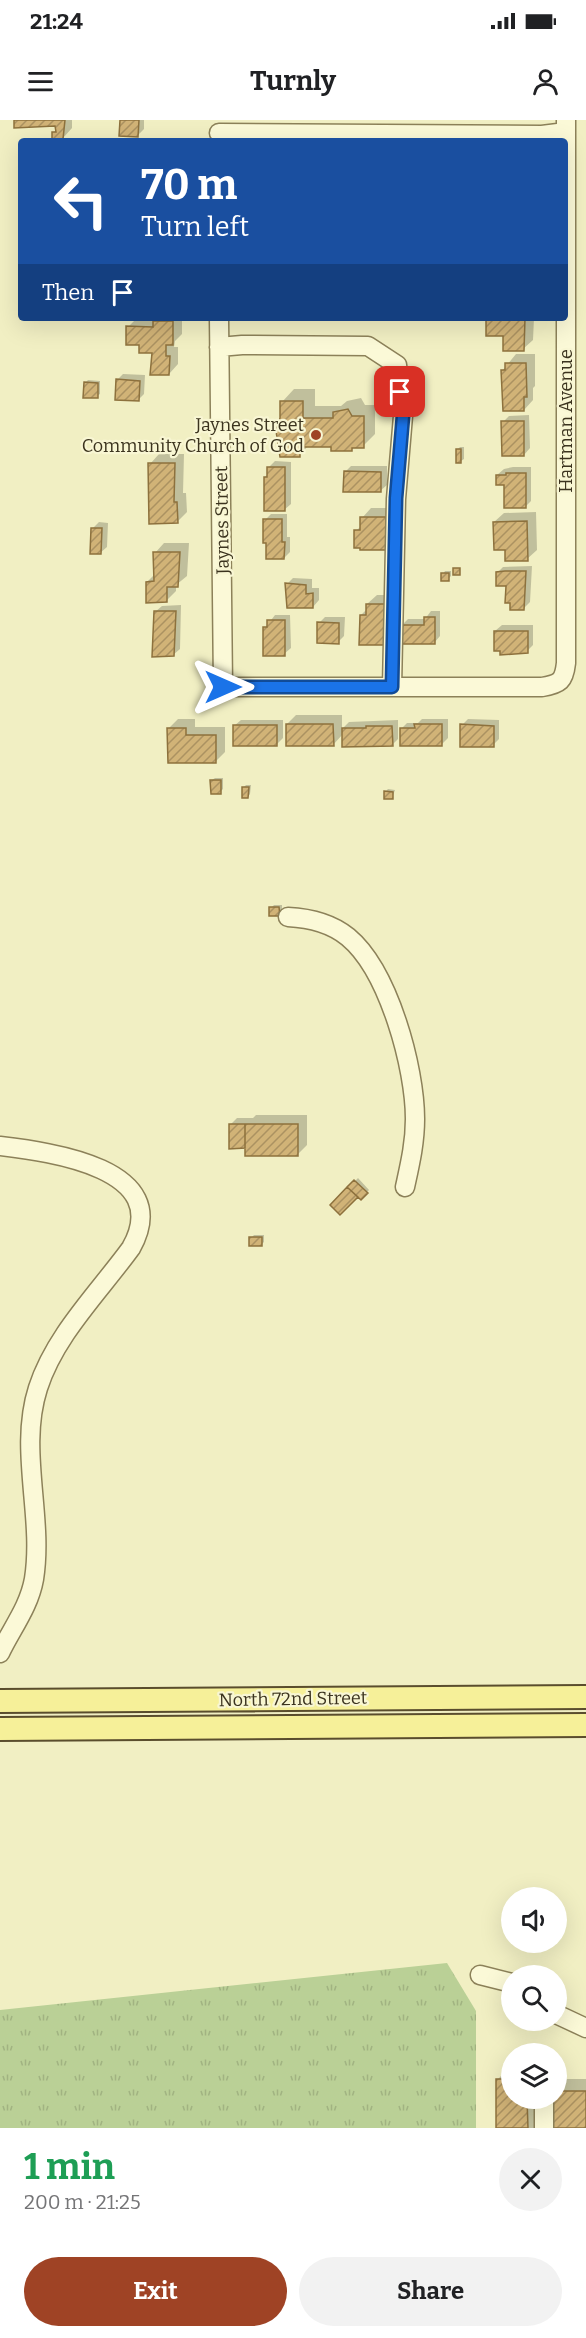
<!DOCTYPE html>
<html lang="en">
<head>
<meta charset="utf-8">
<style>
  body { margin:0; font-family:Bitter,serif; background:#f2f2f2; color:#202124; height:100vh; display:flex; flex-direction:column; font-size:22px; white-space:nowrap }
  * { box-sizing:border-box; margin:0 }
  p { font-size:20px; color:#757577 }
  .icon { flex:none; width:33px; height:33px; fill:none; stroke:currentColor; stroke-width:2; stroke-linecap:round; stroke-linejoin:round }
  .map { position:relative; height:2008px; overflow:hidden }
  .details { display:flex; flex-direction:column; background:#fff; flex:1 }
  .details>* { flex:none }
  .top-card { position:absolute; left:18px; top:18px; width:550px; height:183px; border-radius:6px; box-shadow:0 6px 24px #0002; background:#1a4fa0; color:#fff; overflow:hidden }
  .controls { position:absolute; left:501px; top:1767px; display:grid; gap:12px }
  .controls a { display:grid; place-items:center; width:66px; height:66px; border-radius:50%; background:#fff; box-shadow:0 6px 24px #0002; font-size:30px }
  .pin { position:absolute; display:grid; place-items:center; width:51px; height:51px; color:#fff; margin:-26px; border-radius:12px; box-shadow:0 3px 9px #0006 }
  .me { position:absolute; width:66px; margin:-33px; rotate:90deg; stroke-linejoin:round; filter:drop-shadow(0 0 4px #0008) }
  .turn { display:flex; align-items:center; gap:21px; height:126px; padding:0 24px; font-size:27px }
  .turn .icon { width:78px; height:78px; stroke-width:2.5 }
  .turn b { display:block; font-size:42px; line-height:51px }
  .then { display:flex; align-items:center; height:57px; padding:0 24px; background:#0003; gap:12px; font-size:22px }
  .round { display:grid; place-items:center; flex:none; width:63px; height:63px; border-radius:32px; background:#f2f2f2 }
  .headline { display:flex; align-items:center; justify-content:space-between; height:102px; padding:0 24px }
  h1 { font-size:36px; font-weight:700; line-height:45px; color:#1e9e55 }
  .action { display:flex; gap:12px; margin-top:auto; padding:12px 24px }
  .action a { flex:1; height:69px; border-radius:36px; background:#9f4325; color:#fff; font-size:24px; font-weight:700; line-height:69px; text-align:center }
  .action a+a { background:#f2f2f2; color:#202124 }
  .status { display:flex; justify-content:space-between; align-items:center; height:42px; padding:0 30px; background:#fff; direction:ltr }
  .status svg { height:16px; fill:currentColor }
  header { display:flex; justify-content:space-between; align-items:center; height:78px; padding:0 24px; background:#fff; font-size:27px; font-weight:700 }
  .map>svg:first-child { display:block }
</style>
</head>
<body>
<div class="status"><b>21:24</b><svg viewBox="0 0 49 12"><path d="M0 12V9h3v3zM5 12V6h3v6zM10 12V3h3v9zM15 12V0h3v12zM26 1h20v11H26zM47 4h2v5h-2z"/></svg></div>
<header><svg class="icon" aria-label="menu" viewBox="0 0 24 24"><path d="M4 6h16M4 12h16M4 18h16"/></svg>Turnly<svg class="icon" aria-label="person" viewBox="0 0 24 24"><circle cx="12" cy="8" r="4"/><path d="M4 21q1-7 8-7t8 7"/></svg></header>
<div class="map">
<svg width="586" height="2008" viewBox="0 0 586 2008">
  <defs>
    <pattern id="grass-tufts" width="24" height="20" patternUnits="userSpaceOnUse" patternTransform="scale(1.5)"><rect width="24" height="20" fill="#bad096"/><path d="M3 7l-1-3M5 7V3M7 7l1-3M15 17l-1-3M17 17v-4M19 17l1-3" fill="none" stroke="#a1b381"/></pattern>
    <pattern id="building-hatch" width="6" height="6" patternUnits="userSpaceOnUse" patternTransform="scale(1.5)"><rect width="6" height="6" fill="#d1b377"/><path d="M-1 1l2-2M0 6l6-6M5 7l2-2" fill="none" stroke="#ab9261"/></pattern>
  </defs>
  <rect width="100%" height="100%" fill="#f1efc3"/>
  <!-- grass -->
  <path fill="url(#grass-tufts)" d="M 447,1843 L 476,1891 L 476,2008 L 0,2008 L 0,1890 Z"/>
  <!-- shadow -->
  <path fill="#0003" d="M 15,0 L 72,0 L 72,8 L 63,18 L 53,13 L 57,9 L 57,5 Z
    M 122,0 L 144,0 L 144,9 L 137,16 Z
    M 137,198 L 182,198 L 182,214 L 175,221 L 174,227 L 178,227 L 178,244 L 169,254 L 153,232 L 140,224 L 128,207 Z
    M 488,198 L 534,198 L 533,220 L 523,229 Z
    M 516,234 L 535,234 L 535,266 L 533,268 L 533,280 L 524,290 L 502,251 Z
    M 123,254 L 145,255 L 144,274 L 138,280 L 117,260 Z
    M 88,260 L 100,261 L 100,274 L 97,276 L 85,263 Z
    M 294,269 L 315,269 L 315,286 L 341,286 L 347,281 L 361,278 L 365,285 L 375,285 L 375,314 L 363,326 L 354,326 L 352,329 L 332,325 L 309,325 L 299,336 L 282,298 L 282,282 Z
    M 529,295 L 530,328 L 524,335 L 503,302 L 509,296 Z
    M 460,327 L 464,327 L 464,339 L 461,341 L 457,330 Z
    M 159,334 L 184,334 L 183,373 L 186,373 L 187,392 L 177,402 L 150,344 Z
    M 275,341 L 291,342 L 291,384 L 284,390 L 265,357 L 268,354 L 268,348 Z
    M 351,346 L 387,346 L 387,365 L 380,371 L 345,352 Z
    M 513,347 L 531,347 L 531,381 L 525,387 L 497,355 L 504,349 Z
    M 371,388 L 400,388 L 362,426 L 356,411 L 362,405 L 362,398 Z
    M 536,392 L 537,430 L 527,439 L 506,428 L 494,402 L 504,393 Z
    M 271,394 L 287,394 L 287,417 L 290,417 L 290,432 L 284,438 L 265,400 Z
    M 99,402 L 108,403 L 107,427 L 100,433 L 92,409 Z
    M 164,423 L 189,423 L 187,456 L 176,465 L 176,471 L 166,481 L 147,462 L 155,454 L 155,433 Z
    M 532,446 L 530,482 L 524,488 L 497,453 L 503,447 Z
    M 445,451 L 451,451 L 451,456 L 448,459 L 443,454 Z
    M 293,458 L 312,459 L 312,468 L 319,468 L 319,480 L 313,487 L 287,464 Z
    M 377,475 L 397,475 L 397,514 L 361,495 L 367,489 L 367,484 Z
    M 181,485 L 180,529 L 173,535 L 155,492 L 162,486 Z
    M 431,491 L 440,491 L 440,516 L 434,523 L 402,505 L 408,499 L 425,499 Z
    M 275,495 L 290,495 L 291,528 L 284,534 L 265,508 Z
    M 325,497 L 345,497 L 344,516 L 338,522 L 319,503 Z
    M 502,505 L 533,505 L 533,525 L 527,531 L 495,511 Z
    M 296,595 L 342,595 L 342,609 L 349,602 L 398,600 L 398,619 L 392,625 L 343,614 L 333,625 L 287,604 Z
    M 178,599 L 195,599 L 195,607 L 225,607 L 225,632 L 216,641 L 169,608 Z
    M 422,599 L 448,599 L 448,618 L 442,624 L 401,609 L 407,603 L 418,603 Z
    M 468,599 L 499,600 L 499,619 L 493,625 L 462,605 Z
    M 241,600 L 283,600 L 283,618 L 277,624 L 234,606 Z
    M 215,658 L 223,658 L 223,669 L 220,672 L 212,660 Z
    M 246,665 L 251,665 L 250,674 L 248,677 L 243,668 Z
    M 388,669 L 395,670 L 392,678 L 385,672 Z
    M 274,785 L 282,785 L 282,792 L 279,795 L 271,788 Z
    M 256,995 L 307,995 L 307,1025 L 298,1034 L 247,1027 L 231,1004 L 237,998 L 253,998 Z
    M 358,1058 L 369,1070 L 361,1078 L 358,1075 L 332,1085 Z
    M 254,1115 L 264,1115 L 264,1122 L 261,1125 L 251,1118 Z
    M 510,1947 L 512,1947 L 512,1978 L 539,1978 L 539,2008 L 498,2008 L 497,1960 Z
    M 567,1959 L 586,1959 L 586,2008 L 555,2008 L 556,1970 Z"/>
  <!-- building -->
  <path fill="url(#building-hatch)" stroke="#8d713d" stroke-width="1.5" d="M 14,0 L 65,0 L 63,19 L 52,20 L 52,12 L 56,12 L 55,6 L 14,8 Z
    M 120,0 L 139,0 L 138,17 L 119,16 Z
    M 486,198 L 525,198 L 524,231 L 503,231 L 503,216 L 486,216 Z
    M 153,201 L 173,201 L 173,225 L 166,225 L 166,236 L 170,236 L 169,255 L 150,255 L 152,233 L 139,233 L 139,225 L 126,225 L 126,206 L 153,207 Z
    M 505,243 L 526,243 L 527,277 L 524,277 L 524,291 L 503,291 L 501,250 L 505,250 Z
    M 116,259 L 140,261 L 139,281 L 115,280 Z
    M 84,262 L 98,263 L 98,278 L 83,278 Z
    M 280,281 L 303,281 L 303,298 L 333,298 L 333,292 L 348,289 L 352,296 L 364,296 L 364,328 L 352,328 L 352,331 L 331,331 L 331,327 L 300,327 L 300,337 L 280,337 L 276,311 L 280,298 Z
    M 501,301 L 524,301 L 524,336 L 502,336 Z
    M 456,329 L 461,329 L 461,343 L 456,343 Z
    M 148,343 L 175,343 L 174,382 L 177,382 L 178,403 L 149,404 Z
    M 267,347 L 285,347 L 285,391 L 264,391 L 264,357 L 267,357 Z
    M 344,351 L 381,352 L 381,372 L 343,372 Z
    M 506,353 L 526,353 L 526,388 L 504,388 L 504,365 L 496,365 L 496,355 L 506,355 Z
    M 360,397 L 392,397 L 392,430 L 360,430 L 360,428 L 354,428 L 354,410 L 360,410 Z
    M 263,399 L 282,399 L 282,422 L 285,422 L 284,439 L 266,439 L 266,423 L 263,423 Z
    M 527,401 L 528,441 L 505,441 L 505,430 L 494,430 L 493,402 Z
    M 91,408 L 102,408 L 101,434 L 90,434 Z
    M 153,432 L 180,432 L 178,467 L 167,467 L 167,482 L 146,483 L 146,462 L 154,461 Z
    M 453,448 L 460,448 L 460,455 L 453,455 Z
    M 505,451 L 526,451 L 524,490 L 510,490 L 510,483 L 505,483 L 506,466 L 496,466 L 496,452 Z
    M 441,453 L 449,453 L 449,461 L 441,461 Z
    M 285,463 L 306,465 L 306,474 L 313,473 L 313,488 L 287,488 Z
    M 366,484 L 389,484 L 388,525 L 359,525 L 360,495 L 366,495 Z
    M 154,491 L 176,491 L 174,536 L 152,537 Z
    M 424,497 L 435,497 L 435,524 L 400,524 L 400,505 L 424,505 Z
    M 267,500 L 285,500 L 285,536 L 263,536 L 263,507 L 267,507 Z
    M 317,502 L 339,503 L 339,524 L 317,523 Z
    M 494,511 L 528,511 L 528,533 L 500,535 L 500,531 L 494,531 Z
    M 286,604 L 333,604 L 334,626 L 286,626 Z
    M 414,604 L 442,604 L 442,626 L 400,626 L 400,608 L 415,608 Z
    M 460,604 L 494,606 L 494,627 L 460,627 Z
    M 233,605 L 277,605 L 277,626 L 233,626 Z
    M 366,606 L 392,606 L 393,626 L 342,627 L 342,608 L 366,608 Z
    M 167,608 L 186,608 L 186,615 L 216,615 L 216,643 L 168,643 Z
    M 210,660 L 221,660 L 221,674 L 211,674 Z
    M 242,667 L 249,667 L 248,678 L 242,678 Z
    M 384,671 L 393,672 L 393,679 L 384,679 Z
    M 269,787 L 279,787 L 280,796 L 269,796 Z
    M 229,1004 L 245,1004 L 245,1028 L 229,1029 Z
    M 245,1004 L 298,1004 L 298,1036 L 245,1036 Z
    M 354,1060 L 368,1073 L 361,1080 L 347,1067 Z
    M 347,1067 L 358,1077 L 340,1095 L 330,1085 Z
    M 249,1117 L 262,1117 L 262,1126 L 249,1126 Z
    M 496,1959 L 512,1959 L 512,1978 L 527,1978 L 528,2008 L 496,2008 Z
    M 556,1971 L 586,1971 L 586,2008 L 553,2008 L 553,1978 L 556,1978 Z"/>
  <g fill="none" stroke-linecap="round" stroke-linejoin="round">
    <defs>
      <path id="minor" d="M 219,13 L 542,15 L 566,12
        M 219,198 L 223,567 L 542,567 C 560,564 564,561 566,543 L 566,0
        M 219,227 L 242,225 L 368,226 L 397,245 L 403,296 L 396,379 L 392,567
        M 288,797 C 309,798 332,804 348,817 C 389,851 415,948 415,999 C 415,1023 410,1044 405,1067
        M 0,1026 C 50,1032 176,1048 131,1128 C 99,1172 55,1215 38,1268 C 18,1330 44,1396 34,1459 C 29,1487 12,1508 0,1533
        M 480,1855 L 512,1863
        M 556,1894 L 586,1908
        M 544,2008 L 544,1978"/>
      <path id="major" d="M 0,1581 L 586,1577
        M 0,1609 L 586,1605"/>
    </defs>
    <!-- minor casing -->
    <use href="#minor" stroke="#8c8159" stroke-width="21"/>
    <!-- major casing -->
    <use href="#major" stroke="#5a4d2d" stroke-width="26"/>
    <!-- minor -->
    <use href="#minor" stroke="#fbf9d7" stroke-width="18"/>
    <!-- major -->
    <use href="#major" stroke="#f6f099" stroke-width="22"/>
  </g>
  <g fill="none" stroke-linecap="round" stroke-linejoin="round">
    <defs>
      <path id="route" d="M 223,567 L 392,567 L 396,378 L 403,296 L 400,272"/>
    </defs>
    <!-- route casing -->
    <use href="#route" stroke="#114b97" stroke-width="15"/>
    <!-- route -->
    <use href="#route" stroke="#1a73e8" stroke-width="10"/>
  </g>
  <!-- markers -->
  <circle fill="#9f4325" stroke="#f8f6d3" stroke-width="2" cx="316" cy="315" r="6"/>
  <g text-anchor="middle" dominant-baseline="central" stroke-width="4.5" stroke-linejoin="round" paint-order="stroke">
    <!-- street labels -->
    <g font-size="18" fill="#3b331e" stroke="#f8f6d3">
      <text transform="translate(566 301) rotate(-90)">Hartman Avenue</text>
      <text transform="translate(222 400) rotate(-91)">Jaynes Street</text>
      <text transform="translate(293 1579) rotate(-1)">North 72nd Street</text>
    </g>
    <!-- poi labels -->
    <g font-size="18" fill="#3b331e" stroke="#f8f6d3" text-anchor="end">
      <text x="304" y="305">Jaynes Street<tspan x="304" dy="21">Community Church of God</tspan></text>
    </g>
  </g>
</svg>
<div class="controls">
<a><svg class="icon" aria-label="sound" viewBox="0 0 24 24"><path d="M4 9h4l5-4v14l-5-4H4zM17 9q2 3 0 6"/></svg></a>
<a><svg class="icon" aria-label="search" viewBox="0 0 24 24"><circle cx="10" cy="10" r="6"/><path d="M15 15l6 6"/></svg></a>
<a><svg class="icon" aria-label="layers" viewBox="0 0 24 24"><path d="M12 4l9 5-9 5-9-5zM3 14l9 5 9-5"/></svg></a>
</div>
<div class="pin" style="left:400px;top:272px;background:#d93025"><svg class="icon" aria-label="arrive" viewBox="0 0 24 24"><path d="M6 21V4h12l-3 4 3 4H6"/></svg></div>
<svg class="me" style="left:223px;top:567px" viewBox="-20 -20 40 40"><path d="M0-17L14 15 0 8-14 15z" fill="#1a73e8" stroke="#fff" stroke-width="4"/></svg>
<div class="top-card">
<div class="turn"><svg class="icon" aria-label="left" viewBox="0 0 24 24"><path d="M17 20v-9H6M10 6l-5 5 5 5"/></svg><div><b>70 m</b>Turn left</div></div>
<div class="then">Then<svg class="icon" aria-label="arrive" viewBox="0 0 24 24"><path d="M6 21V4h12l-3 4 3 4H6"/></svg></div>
</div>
</div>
<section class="details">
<div class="headline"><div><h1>1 min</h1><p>200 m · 21:25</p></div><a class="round"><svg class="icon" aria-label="close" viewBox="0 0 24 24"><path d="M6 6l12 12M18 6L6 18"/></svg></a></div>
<div class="action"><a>Exit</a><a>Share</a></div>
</section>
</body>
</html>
